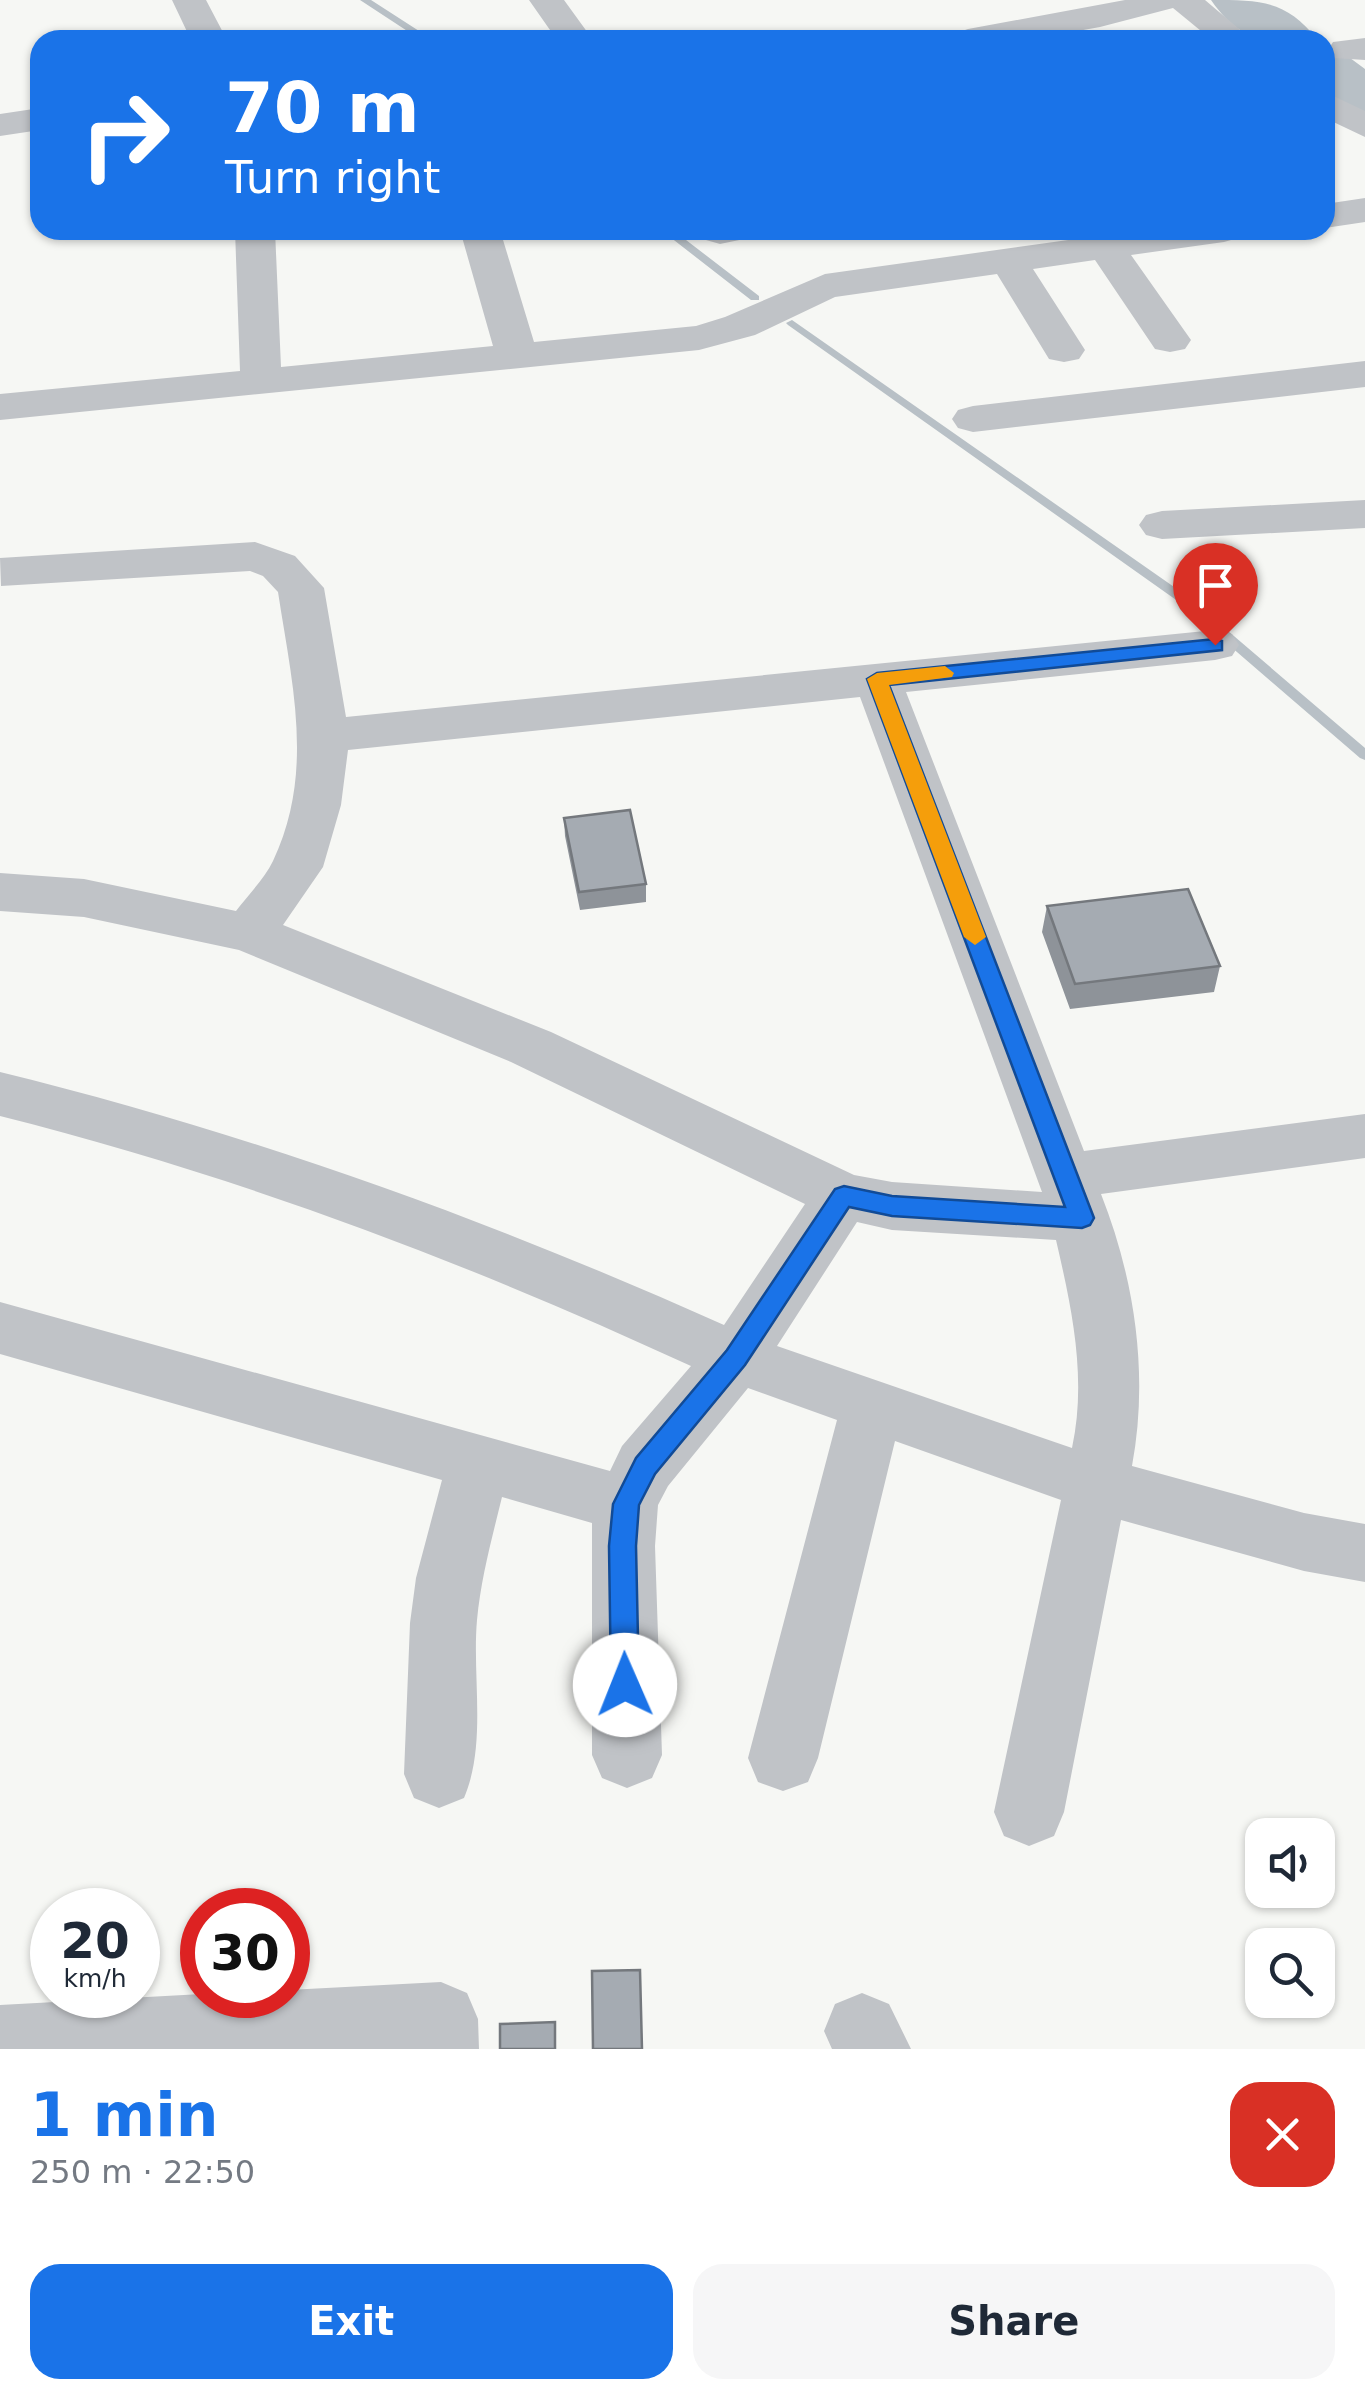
<!DOCTYPE html>
<html lang="en">
<head>
<meta charset="utf-8">
<style>
  body { margin:0; font-family:"DejaVu Sans",sans-serif; background:#f6f6f7; color:#1f2937; height:100vh; display:flex; flex-direction:column; font-size:38px; white-space:nowrap }
  * { box-sizing:border-box; margin:0 }
  p { font-size:32px; color:#747a83 }
  .icon { flex:none; width:55px; height:55px; fill:none; stroke:currentColor; stroke-width:2; stroke-linecap:round; stroke-linejoin:round }
  .map { position:relative; height:2049px; overflow:hidden }
  .sheet { display:flex; flex-direction:column; background:#fff; flex:1 }
  .sheet>* { flex:none }
  .hud { position:absolute; left:30px; top:30px; width:1305px; height:210px; border-radius:30px; box-shadow:0 2px 8px #0004; background:#1a73e8; color:#fff; overflow:hidden }
  .tools { position:absolute; left:1245px; top:1818px; display:grid; gap:20px }
  .tools a { display:grid; place-items:center; width:90px; height:90px; border-radius:20px; background:#fff; box-shadow:0 2px 8px #0004; font-size:50px }
  .speed { position:absolute; left:30px; top:1888px; display:flex; gap:20px; font-size:50px; font-weight:700; text-align:center }
  .speed>* { display:grid; place-content:center; width:130px; height:130px; border-radius:50%; background:#fff; box-shadow:0 2px 8px #0004; line-height:1 }
  .speed small { font-size:25px; font-weight:400 }
  .speed .limit { border:15px solid #d22; background:#fff; color:#111 }
  .pin { position:absolute; display:grid; place-items:center; width:85px; height:85px; color:#fff; margin:-102px -42px; border-radius:50% 50% 50% 0; rotate:-45deg; box-shadow:0 0 10px #0007 }
  .pin .icon { rotate:45deg }
  .me { position:absolute; width:110px; margin:-55px; rotate:359deg; stroke-linejoin:round; filter:drop-shadow(0 0 8px #0008) }
  .turn { display:flex; align-items:center; gap:35px; height:210px; padding:0 30px; font-size:45px }
  .turn .icon { width:130px; height:130px; stroke-width:2.5 }
  .turn b { display:block; font-size:70px; line-height:85px }
  .round { display:grid; place-items:center; flex:none; width:105px; height:105px; border-radius:30px; background:#f6f6f7 }
  .summary { display:flex; align-items:center; justify-content:space-between; height:170px; padding:0 30px }
  h1 { font-size:60px; font-weight:700; line-height:75px; color:#1a73e8 }
  .cta { display:flex; gap:20px; margin-top:auto; padding:20px 30px }
  .cta a { flex:1; height:115px; border-radius:30px; background:#1a73e8; color:#fff; font-size:40px; font-weight:700; line-height:115px; text-align:center }
  .cta a+a { background:#f6f6f7; color:#1f2937 }
  .map>svg:first-child { display:block }
</style>
</head>
<body>
<div class="map">
<svg width="1365" height="2049" viewBox="0 0 1365 2049">
  <rect width="100%" height="100%" fill="#f6f7f4"/>
  <g fill="none" stroke-linecap="round" stroke-linejoin="round">
    <!-- stream -->
    <path fill="#b8c0c6" fill-rule="evenodd" d="M 360,0 L 371,0 L 433,40 L 421,40 Z
      M 661,230 L 673,230 L 759,296 L 759,300 L 751,300 Z
      M 792,320 L 1187,596 L 1365,748 L 1365,760 L 1360,758 L 1179,602 L 788,325 L 786,323 Z"/>
    <!-- river -->
    <path fill="#b8c0c6" fill-rule="evenodd" d="M 1211,0 C 1261,0 1286,0 1318,40 C 1267,40 1244,47 1211,0 Z
      M 1325,49 L 1346,55 L 1365,69 L 1365,116 L 1344,111 L 1325,96 Z"/>
    <!-- minor -->
    <path fill="#c0c3c7" fill-rule="evenodd" d="M 172,0 L 206,0 L 227,40 L 191,40 Z
      M 529,0 L 564,0 L 593,40 L 557,40 Z
      M 1125,0 L 1205,0 L 1252,40 L 1212,40 L 1173,8 L 1100,27 L 1028,40 L 950,40 L 956,33 L 968,29 Z
      M 1365,38 L 1365,60 L 1333,58 L 1328,50 L 1333,42 Z
      M 1325,92 L 1365,111 L 1365,137 L 1325,118 Z
      M 40,108 L 40,130 L 0,136 L 0,114 Z
      M 1365,198 L 1365,222 L 1325,228 L 1325,204 Z
      M 235,230 L 275,230 L 281,367 L 493,346 L 460,230 L 500,230 L 534,342 L 696,326 L 725,317 L 825,274 L 1140,230 L 1244,230 L 1238,238 L 1224,242 L 1131,255 L 1191,340 L 1185,349 L 1170,352 L 1155,349 L 1095,260 L 1033,269 L 1085,350 L 1079,359 L 1064,362 L 1049,359 L 997,274 L 835,297 L 755,335 L 699,350 L 0,420 L 0,394 L 240,371 Z
      M 702,230 L 755,230 L 749,238 L 720,244 L 706,240 Z
      M 1365,361 L 1365,387 L 973,432 L 958,428 L 952,419 L 958,410 L 973,406 Z
      M 1365,500 L 1365,528 L 1162,539 L 1146,535 L 1139,525 L 1146,515 L 1162,511 Z
      M 255,542 L 295,556 L 324,588 L 346,717 L 1215,630 L 1232,634 L 1239,645 L 1232,656 L 1215,660 L 906,692 L 1084,1151 L 1365,1114 L 1365,1158 L 1101,1194 C 1135,1280 1149,1375 1132,1466 L 1304,1513 L 1365,1524 L 1365,1582 L 1304,1571 L 1121,1520 L 1064,1812 L 1054,1836 L 1029,1846 L 1004,1836 L 994,1812 L 1061,1500 L 895,1441 L 818,1758 L 808,1782 L 783,1791 L 758,1782 L 748,1758 L 837,1420 L 748,1388 L 668,1486 L 658,1505 L 655,1546 L 662,1755 L 652,1778 L 627,1788 L 602,1778 L 592,1755 L 592,1523 L 502,1497 C 492,1538 481,1578 477,1620 C 472,1677 487,1744 464,1798 L 439,1808 L 414,1798 L 404,1774 L 410,1623 L 416,1578 L 442,1480 L 0,1354 L 0,1302 L 610,1471 L 622,1446 L 691,1366 C 468,1263 239,1176 0,1116 L 0,1072 C 249,1133 490,1220 724,1325 L 805,1204 L 511,1062 L 239,950 L 84,917 L 0,911 L 0,873 L 84,879 L 236,911 C 248,895 265,878 273,861 C 315,772 292,684 278,592 L 263,576 L 250,571 L 1,586 L 0,558 ZM 860,697 L 1042,1192 L 892,1182 L 854,1175 L 551,1032 L 283,925 L 323,867 L 341,805 L 348,750 ZM 857,1222 L 892,1230 L 1056,1240 C 1072,1309 1087,1378 1072,1448 L 777,1346 Z
      M 441,1982 L 467,1993 L 478,2019 L 479,2049 L 0,2049 L 0,2005 L 202,1994 L 288,1995 L 288,1990 Z
      M 862,1993 L 889,2004 L 911,2049 L 832,2049 L 824,2031 L 835,2004 Z"/>
  </g>
  <!-- wall -->
  <path fill="#8e9399" d="M 564,818 L 646,884 L 646,902 L 580,910 L 565,836 Z
    M 1047,906 L 1220,966 L 1214,992 L 1070,1009 L 1042,932 Z"/>
  <!-- building -->
  <path fill="#a5abb2" stroke="#74787d" stroke-width="2.5" d="M 630,810 L 646,884 L 579,892 L 564,818 Z
    M 1188,889 L 1220,966 L 1075,984 L 1047,906 Z
    M 640,1970 L 642,2049 L 593,2049 L 592,1971 Z
    M 555,2022 L 555,2049 L 500,2049 L 500,2024 Z"/>
  <!-- route -->
  <path fill="#1a73e8" stroke="#114b97" stroke-width="2.5" d="M 1215,639 L 1222,641 L 1222,650 L 889,685 L 1094,1218 L 1090,1225 L 1082,1228 L 892,1216 L 849,1207 L 745,1365 L 655,1474 L 639,1505 L 636,1546 L 639,1685 L 635,1694 L 625,1698 L 615,1694 L 611,1685 L 609,1546 L 613,1504 L 636,1458 L 727,1350 L 835,1189 L 844,1186 L 892,1196 L 1065,1207 L 867,679 L 877,673 Z"/>
  <!-- slow -->
  <path fill="#f59e0b" d="M 945,666 L 954,673 L 952,677 L 889,685 L 986,937 L 975,945 L 964,937 L 867,679 L 877,673 Z"/>
</svg>
<div class="tools">
<a><svg class="icon" aria-label="sound" viewBox="0 0 24 24"><path d="M4 9h4l5-4v14l-5-4H4zM17 9q2 3 0 6"/></svg></a>
<a><svg class="icon" aria-label="search" viewBox="0 0 24 24"><circle cx="10" cy="10" r="6"/><path d="M15 15l6 6"/></svg></a>
</div>
<div class="speed"><div>20<small>km/h</small></div><div class="limit">30</div></div>
<div class="pin" style="left:1215px;top:645px;background:#d93025"><svg class="icon" aria-label="arrive" viewBox="0 0 24 24"><path d="M6 21V4h12l-3 4 3 4H6"/></svg></div>
<svg class="me" style="left:625px;top:1685px" viewBox="-20 -20 40 40"><circle r="19" fill="#fff"/><path d="M0-13L10 11 0 6-10 11z" fill="#1a73e8"/></svg>
<div class="hud">
<div class="turn"><svg class="icon" aria-label="right" viewBox="0 0 24 24"><path d="M7 20v-9h11M14 6l5 5-5 5"/></svg><div><b>70 m</b>Turn right</div></div>
</div>
</div>
<section class="sheet">
<div class="summary"><div><h1>1 min</h1><p>250 m · 22:50</p></div><a class="round" style="background:#d93025;color:#fff"><svg class="icon" aria-label="close" viewBox="0 0 24 24"><path d="M6 6l12 12M18 6L6 18"/></svg></a></div>
<div class="cta"><a>Exit</a><a>Share</a></div>
</section>
</body>
</html>
